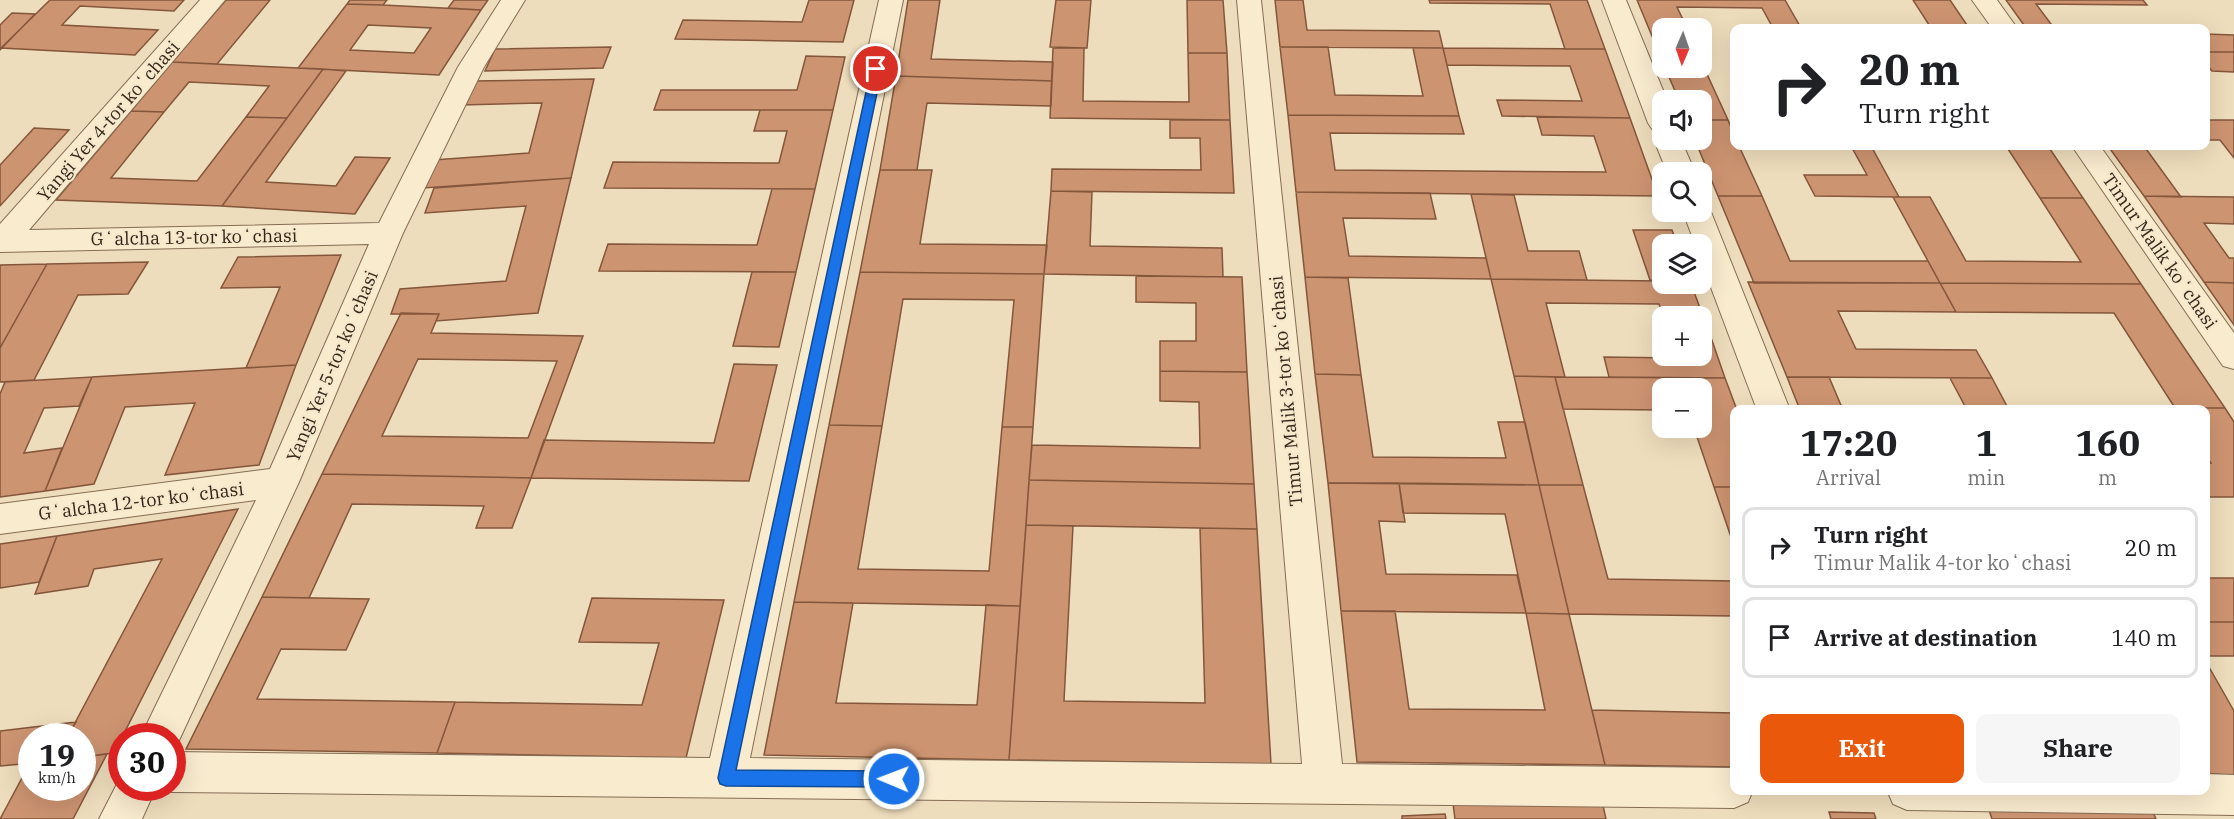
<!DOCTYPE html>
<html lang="en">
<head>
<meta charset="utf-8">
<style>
  body { margin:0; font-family:"IBM Plex Serif",serif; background:#f6f6f6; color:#202124; height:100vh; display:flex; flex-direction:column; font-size:22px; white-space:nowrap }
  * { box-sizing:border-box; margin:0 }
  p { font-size:20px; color:#757577 }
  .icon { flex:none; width:33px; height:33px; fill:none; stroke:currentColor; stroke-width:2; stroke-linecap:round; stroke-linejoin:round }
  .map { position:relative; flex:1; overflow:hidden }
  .sheet { position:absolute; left:1730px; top:405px; width:480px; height:390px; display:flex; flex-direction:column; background:#fff; border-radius:12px; box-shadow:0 6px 24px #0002 }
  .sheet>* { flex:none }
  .guide { position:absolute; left:1730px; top:24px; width:480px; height:126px; border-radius:12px; box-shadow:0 6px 24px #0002; background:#fff; color:#202124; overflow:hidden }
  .needle { width:39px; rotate:182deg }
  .fabs { position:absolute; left:1652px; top:18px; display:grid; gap:12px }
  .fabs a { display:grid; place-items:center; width:60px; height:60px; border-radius:12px; background:#fff; box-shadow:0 6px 24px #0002; font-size:30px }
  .speed { position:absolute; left:18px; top:723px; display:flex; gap:12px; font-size:30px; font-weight:700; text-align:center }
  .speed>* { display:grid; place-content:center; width:78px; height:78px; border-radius:50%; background:#fff; box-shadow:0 6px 24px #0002; line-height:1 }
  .speed small { font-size:15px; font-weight:400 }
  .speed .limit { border:9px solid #d22; background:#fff; color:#111 }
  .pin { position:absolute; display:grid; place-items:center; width:51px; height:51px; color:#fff; margin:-26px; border:3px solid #fff; border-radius:50%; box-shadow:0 2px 6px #0007 }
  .me { position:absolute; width:66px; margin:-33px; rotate:271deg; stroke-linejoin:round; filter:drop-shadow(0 0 4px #0008) }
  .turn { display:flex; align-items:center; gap:21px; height:126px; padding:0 30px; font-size:27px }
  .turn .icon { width:78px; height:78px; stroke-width:2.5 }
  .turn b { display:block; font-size:42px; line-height:51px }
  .eta { display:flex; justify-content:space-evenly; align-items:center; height:102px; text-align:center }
  .eta b { font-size:36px; font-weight:700; line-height:42px }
  .cta { display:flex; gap:12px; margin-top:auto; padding:12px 30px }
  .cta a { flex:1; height:69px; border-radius:12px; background:#ea580c; color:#fff; font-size:24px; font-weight:700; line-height:69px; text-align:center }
  .cta a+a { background:#f6f6f6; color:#202124 }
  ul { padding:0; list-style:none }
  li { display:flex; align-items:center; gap:18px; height:81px; margin:0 12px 9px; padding:0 18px; border:3px solid #e0e0e0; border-radius:12px }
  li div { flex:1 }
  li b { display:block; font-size:22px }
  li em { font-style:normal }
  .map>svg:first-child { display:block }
</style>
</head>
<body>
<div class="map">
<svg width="2234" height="819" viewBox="0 0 2234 819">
  <rect width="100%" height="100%" fill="#eeddbc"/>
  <!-- building -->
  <path fill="#cd9471" stroke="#84563b" stroke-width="1.5" fill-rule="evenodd" d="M 50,0 L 184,0 L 174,11 L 80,6 L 62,25 L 158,30 L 135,55 L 1,48 Z
    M 226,0 L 270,0 L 217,64 L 172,62 Z
    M 350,0 L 387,0 L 383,5 L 347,4 Z
    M 454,0 L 488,0 L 481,10 L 448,8 Z
    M 809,0 L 854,0 L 843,42 L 675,39 L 683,20 L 802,22 Z
    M 908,0 L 940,0 L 931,59 L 1053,62 L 1052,81 L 896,76 Z
    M 1056,0 L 1091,0 L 1087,48 L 1050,47 Z
    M 1187,0 L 1223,0 L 1227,53 L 1188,53 Z
    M 1275,0 L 1303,0 L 1307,30 L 1439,31 L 1443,48 L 1280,47 Z
    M 1429,0 L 1587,0 L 1605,49 L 1565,49 L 1550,4 L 1430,3 Z
    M 1637,0 L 1785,0 L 1801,28 L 1773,28 L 1762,8 L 1677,7 L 1687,28 L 1662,28 L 1662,48 L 1657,48 Z
    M 1913,0 L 1950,0 L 1969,28 L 1931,28 Z
    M 2006,0 L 2143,0 L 2147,5 L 2036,4 L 2054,28 L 2026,28 Z
    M 347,4 L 383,5 L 481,10 L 439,75 L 298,68 ZM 368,25 L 431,28 L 414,53 L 350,50 Z
    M 12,13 L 35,14 L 0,50 L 0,25 Z
    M 2205,34 L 2234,35 L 2234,52 L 2205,52 Z
    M 611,47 L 603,68 L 485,71 L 495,49 Z
    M 1280,47 L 1328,47 L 1335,95 L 1423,96 L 1413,48 L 1443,48 L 1459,116 L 1288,115 Z
    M 1053,48 L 1084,48 L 1083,101 L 1189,102 L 1188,53 L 1227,53 L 1230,120 L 1050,118 Z
    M 1443,48 L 1605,49 L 1630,118 L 1502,116 L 1497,100 L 1582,101 L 1570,66 L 1447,65 Z
    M 2205,52 L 2234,52 L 2234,72 L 2212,71 L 2205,63 Z
    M 806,56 L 845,57 L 833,110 L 654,110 L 661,90 L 797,90 Z
    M 1701,61 L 1728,120 L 1701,120 L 1701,100 L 1679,100 L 1665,68 L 1701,68 Z
    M 172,62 L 298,68 L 323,69 L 287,118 L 246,117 L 269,86 L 189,82 L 164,112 L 131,111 Z
    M 323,69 L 346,71 L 266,182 L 336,186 L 355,157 L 390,158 L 355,214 L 222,206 Z
    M 896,76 L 1052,81 L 1051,106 L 927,103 L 917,170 L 880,170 Z
    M 594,79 L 571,178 L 423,188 L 433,160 L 529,153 L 542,103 L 461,105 L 473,81 Z
    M 760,110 L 833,110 L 815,189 L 604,188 L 613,162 L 779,163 L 787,131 L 754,131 Z
    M 131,111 L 164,112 L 111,178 L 197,181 L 246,117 L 287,118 L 222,206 L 56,200 Z
    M 1288,115 L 1459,116 L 1464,134 L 1330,133 L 1335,170 L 1606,172 L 1594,136 L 1542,135 L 1537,117 L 1630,118 L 1658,196 L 1296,192 Z
    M 1170,120 L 1230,120 L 1234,193 L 1051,191 L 1052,169 L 1201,170 L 1200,138 L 1170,138 Z
    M 1701,120 L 1728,120 L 1734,134 L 1734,146 L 1739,146 L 1762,196 L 1718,196 L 1695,140 L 1701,140 Z
    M 2205,120 L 2234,120 L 2234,158 L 2220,140 L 2205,140 Z
    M 34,128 L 69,130 L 0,206 L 0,165 Z
    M 1851,146 L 1871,146 L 1899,197 L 1815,196 L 1804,175 L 1867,175 Z
    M 2006,146 L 2048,146 L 2083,198 L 2040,198 Z
    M 2108,146 L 2144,146 L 2181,197 L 2144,196 Z
    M 880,170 L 932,170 L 920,244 L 1047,245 L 1044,274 L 860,272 Z
    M 571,178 L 538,313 L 436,321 L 439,314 L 391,314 L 400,289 L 506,281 L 526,206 L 425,213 L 434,188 Z
    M 772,189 L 815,189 L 796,272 L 599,271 L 608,244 L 757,245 Z
    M 1051,191 L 1092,192 L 1090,246 L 1222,248 L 1223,277 L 1044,274 Z
    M 1296,192 L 1430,193 L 1436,219 L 1343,218 L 1349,256 L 1486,258 L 1491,279 L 1305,277 Z
    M 1471,194 L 1514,195 L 1528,251 L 1579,251 L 1587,280 L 1491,279 Z
    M 1718,196 L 1762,196 L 1790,261 L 1928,261 L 1940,283 L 1754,283 Z
    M 2144,196 L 2234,197 L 2234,224 L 2204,223 L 2229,258 L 2234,258 L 2234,283 L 2204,282 Z
    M 1893,197 L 1930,197 L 1966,261 L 2081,262 L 2040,198 L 2083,198 L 2141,284 L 1940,283 Z
    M 1633,230 L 1672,230 L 1677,244 L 1662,244 L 1662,281 L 1650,280 Z
    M 341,255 L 296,365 L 246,368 L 280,287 L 221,288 L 238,257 Z
    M 148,262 L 128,294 L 78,295 L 34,380 L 0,382 L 0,348 L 47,264 Z
    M 47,264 L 0,348 L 0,265 Z
    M 752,272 L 796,272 L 779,347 L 733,346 Z
    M 860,272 L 1044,274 L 1033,427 L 1002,427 L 1014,300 L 903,299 L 882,426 L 829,425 Z
    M 1136,276 L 1242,277 L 1247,372 L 1160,371 L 1160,341 L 1196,341 L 1196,303 L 1136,302 Z
    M 1305,277 L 1348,278 L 1361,375 L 1315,374 Z
    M 1491,279 L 1662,281 L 1662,284 L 1691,284 L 1708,329 L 1701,329 L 1701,316 L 1663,316 L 1659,304 L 1546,303 L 1565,377 L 1514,376 Z
    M 1748,282 L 1940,283 L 1956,312 L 1838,311 L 1856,349 L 1976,350 L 1992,378 L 1787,377 Z
    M 2204,282 L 2234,283 L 2234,325 Z
    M 1940,283 L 2141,284 L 2225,408 L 2175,408 L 2114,313 L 1956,312 Z
    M 401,313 L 439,314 L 431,333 L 583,336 L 531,478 L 322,474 ZM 418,359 L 557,361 L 528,438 L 382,436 Z
    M 1701,329 L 1708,329 L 1725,378 L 1609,377 L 1604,357 L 1678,358 L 1677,356 L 1701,356 Z
    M 734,364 L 777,365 L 749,481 L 531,478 L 544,440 L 714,443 Z
    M 296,365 L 259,465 L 165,475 L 195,403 L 125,407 L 94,484 L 45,491 L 92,377 Z
    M 1160,371 L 1247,372 L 1254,484 L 1029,480 L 1032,445 L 1200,448 L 1199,402 L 1160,401 Z
    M 1315,374 L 1361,375 L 1373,457 L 1506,458 L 1498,422 L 1525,422 L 1539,485 L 1328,483 Z
    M 1514,376 L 1555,377 L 1583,485 L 1539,485 Z
    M 92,377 L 79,406 L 44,408 L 24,453 L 62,448 L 45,491 L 0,497 L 0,394 L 5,382 Z
    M 1555,377 L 1725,378 L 1737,410 L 1734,410 L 1734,487 L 1714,487 L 1694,428 L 1701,428 L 1701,388 L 1662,388 L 1662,410 L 1563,409 Z
    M 1787,377 L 1829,377 L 1843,410 L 1800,410 Z
    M 1950,378 L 1992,378 L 2009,410 L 1967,410 Z
    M 2175,408 L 2225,408 L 2234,422 L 2234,497 L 2205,497 L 2205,463 L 2211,463 L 2205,454 L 2205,410 Z
    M 829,425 L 882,426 L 858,569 L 989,571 L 1002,427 L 1033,427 L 1020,606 L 794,602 Z
    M 322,474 L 531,478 L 512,528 L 476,528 L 484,506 L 352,504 L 309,598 L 262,597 Z
    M 1029,480 L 1254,484 L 1257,529 L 1026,525 Z
    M 1328,483 L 1399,483 L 1405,522 L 1379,521 L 1386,574 L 1517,575 L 1526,613 L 1341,611 Z
    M 1399,483 L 1539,485 L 1569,614 L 1526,613 L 1505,514 L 1403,513 Z
    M 1539,485 L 1583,485 L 1608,579 L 1734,581 L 1734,616 L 1569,614 Z
    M 1714,487 L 1734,487 L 1734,546 Z
    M 238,509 L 114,753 L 82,757 L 82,736 L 68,736 L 162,559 L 94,569 L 88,586 L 35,594 L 57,536 Z
    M 1026,525 L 1073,526 L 1064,701 L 1205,703 L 1200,528 L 1257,529 L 1271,764 L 1009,760 Z
    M 57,536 L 39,582 L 0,588 L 0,544 Z
    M 2205,578 L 2234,578 L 2234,622 L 2205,622 Z
    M 262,597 L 369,599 L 346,650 L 281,649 L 257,699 L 455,702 L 437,753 L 186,749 Z
    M 592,598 L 724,600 L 686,758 L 437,753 L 455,702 L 642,705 L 659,643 L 579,642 Z
    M 794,602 L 853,603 L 836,703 L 977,705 L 986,605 L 1020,606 L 1009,760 L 764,755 Z
    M 1341,611 L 1395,611 L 1409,709 L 1545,710 L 1526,613 L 1569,614 L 1605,765 L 1357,762 Z
    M 2205,622 L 2234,622 L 2234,656 L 2205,656 Z
    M 2205,660 L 2234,711 L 2234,776 L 2205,773 Z
    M 1592,710 L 1734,713 L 1734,767 L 1605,765 Z
    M 76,722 L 68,736 L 32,736 L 32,763 L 0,766 L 0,731 Z
    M 107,754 L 73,819 L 0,819 L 30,763 L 32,788 L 82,788 L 82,757 Z
    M 1452,796 L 1602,801 L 1606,819 L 1455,819 Z
    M 1988,807 L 2153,812 L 2156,819 L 1992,819 Z
    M 1829,812 L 1874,813 L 1876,819 L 1831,819 Z
    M 1445,814 L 1446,819 L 1402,819 L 1402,816 Z"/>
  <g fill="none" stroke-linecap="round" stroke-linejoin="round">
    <defs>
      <path id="street" d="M 200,0 L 225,0 L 29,230 L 379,223 L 458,67 L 501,0 L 525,0 L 484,67 L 403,233 L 299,482 L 175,749 L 172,750 L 172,736 L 141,736 L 256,500 L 0,534 L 0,504 L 270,469 L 369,244 L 0,252 L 0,224 Z
        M 879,0 L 903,0 L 750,758 L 1302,764 L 1237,0 L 1261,0 L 1342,764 L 1734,768 L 1734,790 L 1753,790 L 1748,802 L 1734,808 L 172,792 L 162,788 L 172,788 L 172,752 L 710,758 Z
        M 1602,0 L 1626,0 L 1667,100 L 1662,100 L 1662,132 L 1652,129 L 1648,123 Z
        M 1972,0 L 1997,0 L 2017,28 L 1992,28 Z
        M 1662,132 L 1662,140 L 1681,140 L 1695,172 L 1667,172 L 1654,140 L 1658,134 Z
        M 2072,146 L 2100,146 L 2234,333 L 2234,369 L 2223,366 Z
        M 1701,203 L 1707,205 L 1711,212 L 1790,410 L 1757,410 L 1701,261 L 1701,244 L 1695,244 L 1683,212 L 1701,212 Z
        M 122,774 L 122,788 L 156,788 L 142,819 L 99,819 Z
        M 2205,774 L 2234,775 L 2234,815 L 1907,810 L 1893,804 L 1887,790 L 2205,790 Z"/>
    </defs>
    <!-- street casing -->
    <use href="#street" stroke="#856d55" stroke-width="2"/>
    <!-- street -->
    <use href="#street" fill="#f9ebce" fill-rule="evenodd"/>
  </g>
  <!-- route -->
  <path fill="#1a73e8" stroke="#114b97" stroke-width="1.5" d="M 876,65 L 882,69 L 736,770 L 894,771 L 899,773 L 902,779 L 899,785 L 894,787 L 726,786 L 720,784 L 718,778 L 871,69 Z"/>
  <g text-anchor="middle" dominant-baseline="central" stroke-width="4.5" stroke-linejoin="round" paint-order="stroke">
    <!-- street labels -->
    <g font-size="18" fill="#34261b" stroke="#f5e8cb">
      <text transform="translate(108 121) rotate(-49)">Yangi Yer 4-tor koʻchasi</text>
      <text transform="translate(194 237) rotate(-1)">Gʻalcha 13-tor koʻchasi</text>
      <text transform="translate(2160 251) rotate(55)">Timur Malik koʻchasi</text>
      <text transform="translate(332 366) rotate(-67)">Yangi Yer 5-tor koʻchasi</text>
      <text transform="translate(1286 391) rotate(-95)">Timur Malik 3-tor koʻchasi</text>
      <text transform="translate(141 501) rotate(-7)">Gʻalcha 12-tor koʻchasi</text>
    </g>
  </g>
</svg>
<div class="fabs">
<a><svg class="needle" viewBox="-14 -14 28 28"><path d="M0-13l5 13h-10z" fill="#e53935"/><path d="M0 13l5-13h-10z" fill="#757577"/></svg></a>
<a><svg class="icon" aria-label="sound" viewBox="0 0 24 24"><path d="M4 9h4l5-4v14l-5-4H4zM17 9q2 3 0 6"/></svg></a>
<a><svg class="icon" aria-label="search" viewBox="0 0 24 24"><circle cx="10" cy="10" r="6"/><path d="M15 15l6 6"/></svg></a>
<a><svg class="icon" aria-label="layers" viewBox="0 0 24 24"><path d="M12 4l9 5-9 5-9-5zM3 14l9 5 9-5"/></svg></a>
<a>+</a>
<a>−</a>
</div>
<div class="speed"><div>19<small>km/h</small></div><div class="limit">30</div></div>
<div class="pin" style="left:876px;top:69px;background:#d93025"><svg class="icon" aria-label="arrive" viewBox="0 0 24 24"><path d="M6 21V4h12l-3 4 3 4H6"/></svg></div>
<svg class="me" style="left:894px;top:779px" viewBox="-20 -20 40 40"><circle r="17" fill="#1a73e8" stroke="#fff" stroke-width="3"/><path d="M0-11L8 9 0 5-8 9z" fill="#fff"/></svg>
<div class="guide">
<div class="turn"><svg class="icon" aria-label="right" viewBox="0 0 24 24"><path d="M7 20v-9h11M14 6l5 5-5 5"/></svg><div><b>20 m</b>Turn right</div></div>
</div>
<section class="sheet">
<div class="eta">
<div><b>17:20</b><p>Arrival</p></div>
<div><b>1</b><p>min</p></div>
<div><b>160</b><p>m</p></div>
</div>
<ul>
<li><svg class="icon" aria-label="right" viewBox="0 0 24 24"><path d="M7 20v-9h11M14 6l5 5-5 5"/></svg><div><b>Turn right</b><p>Timur Malik 4-tor koʻchasi</p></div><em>20 m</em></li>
<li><svg class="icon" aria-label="arrive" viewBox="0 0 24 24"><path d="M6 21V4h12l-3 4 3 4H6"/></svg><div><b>Arrive at destination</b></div><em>140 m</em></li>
</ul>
<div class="cta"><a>Exit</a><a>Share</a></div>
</section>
</div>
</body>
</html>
